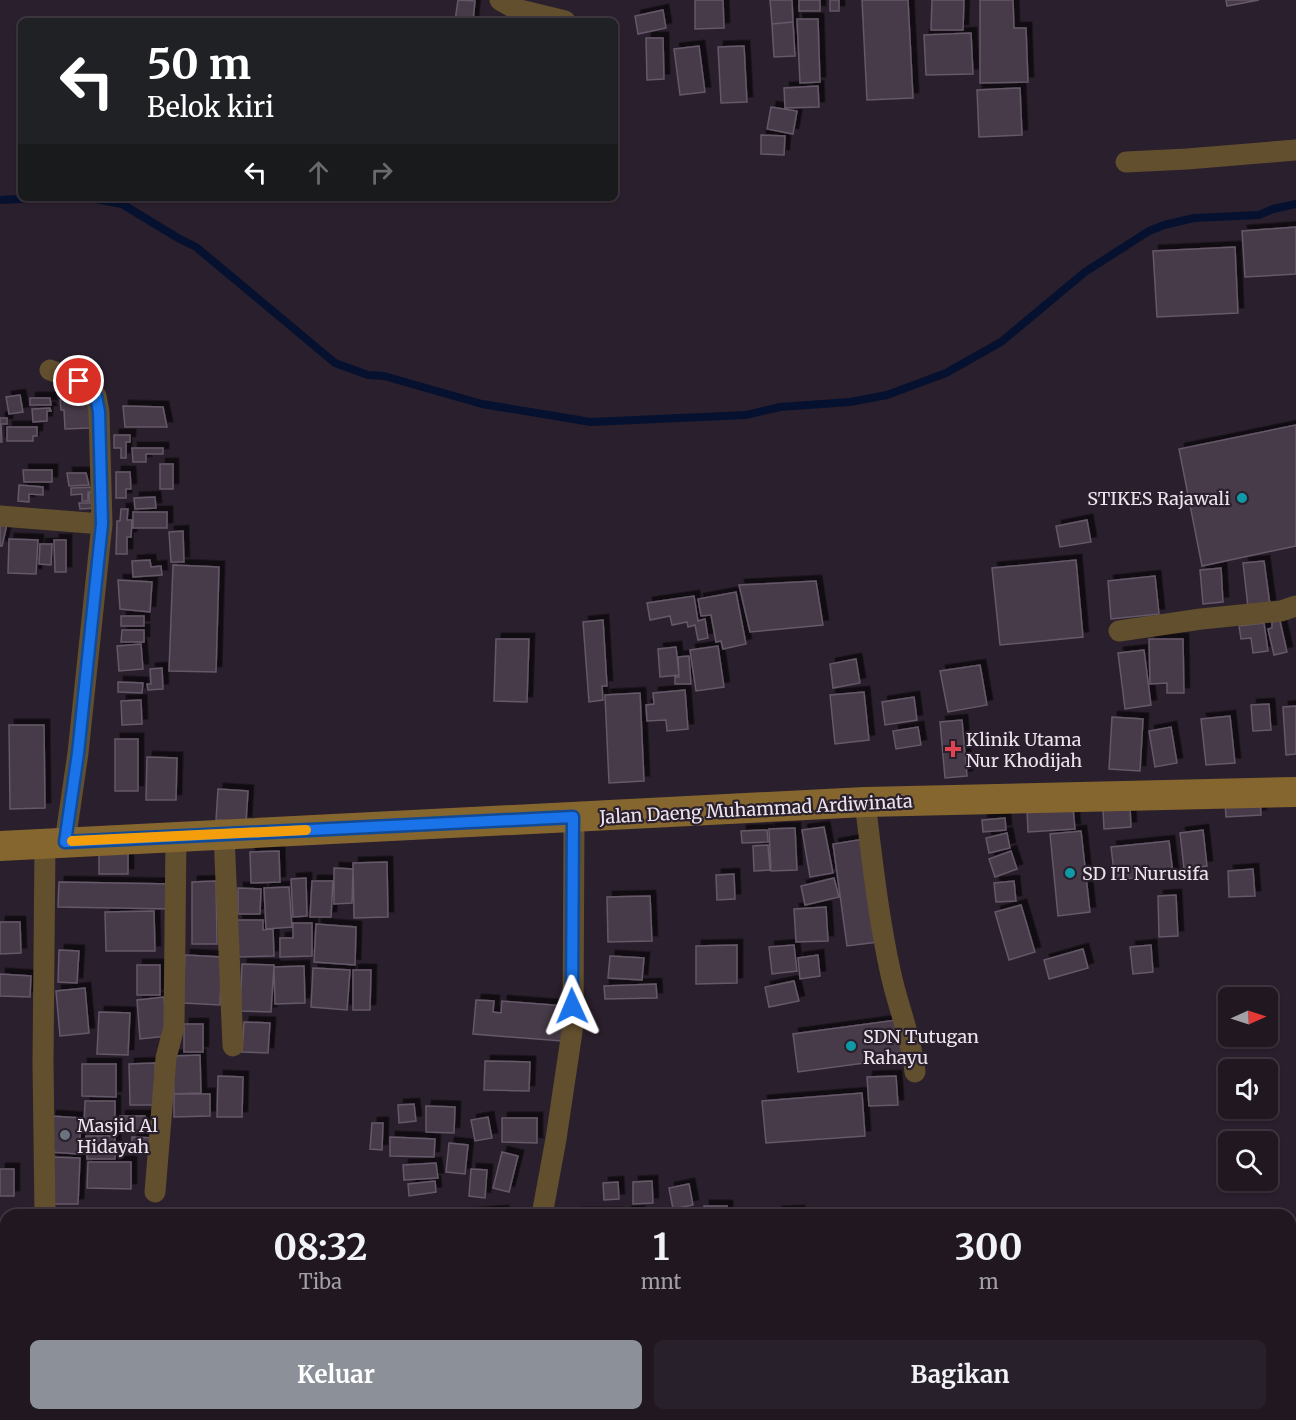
<!DOCTYPE html>
<html lang="id">
<head>
<meta charset="utf-8">
<style>
  body { margin:0; font-family:Merriweather,serif; background:#28202a; color:#f1f3f6; height:100vh; display:flex; flex-direction:column; font-size:22px; white-space:nowrap }
  * { box-sizing:border-box; margin:0 }
  p { font-size:20px; color:#a29fa5 }
  .icon { flex:none; width:33px; height:33px; fill:none; stroke:currentColor; stroke-width:2; stroke-linecap:round; stroke-linejoin:round }
  .map { position:relative; flex:1; overflow:hidden }
  .panel { position:absolute; left:0px; top:1209px; width:1296px; height:212px; display:flex; flex-direction:column; background:#201721; border-radius:18px 18px 0 0; box-shadow:0 2px 4px #0004,0 0 0 2px #3d363f }
  .panel>* { flex:none }
  .guide { position:absolute; left:18px; top:18px; width:600px; height:183px; border-radius:9px; box-shadow:0 2px 4px #0004,0 0 0 2px #3d363f; background:#202124; color:#fff; overflow:hidden }
  .needle { width:39px; rotate:87deg }
  .buttons { position:absolute; left:1218px; top:987px; display:grid; gap:12px }
  .buttons a { display:grid; place-items:center; width:60px; height:60px; border-radius:9px; background:#201721; box-shadow:0 2px 4px #0004,0 0 0 2px #3d363f; font-size:30px }
  .pin { position:absolute; display:grid; place-items:center; width:51px; height:51px; color:#fff; margin:-26px; border:3px solid #fff; border-radius:50%; box-shadow:0 2px 6px #0007 }
  .me { position:absolute; width:66px; margin:-33px; rotate:359deg; stroke-linejoin:round; filter:drop-shadow(0 0 4px #0008) }
  .turn { display:flex; align-items:center; gap:21px; height:126px; padding:0 30px; font-size:27px }
  .turn .icon { width:78px; height:78px; stroke-width:2.5 }
  .turn b { display:block; font-size:42px; line-height:51px }
  .lanes { display:flex; align-items:center; height:57px; padding:0 30px; background:#0003; justify-content:center; gap:30px; direction:ltr }
  .lanes .off { opacity:.35 }
  .eta { display:flex; justify-content:space-evenly; align-items:center; height:102px; text-align:center }
  .eta b { font-size:36px; font-weight:700; line-height:42px }
  .action { display:flex; gap:12px; margin-top:auto; padding:12px 30px }
  .action a { flex:1; height:69px; border-radius:9px; background:#8c9099; color:#fff; font-size:24px; font-weight:700; line-height:69px; text-align:center }
  .action a+a { background:#28202a; color:#f1f3f6 }
  .map>svg:first-child { display:block }
</style>
</head>
<body>
<div class="map">
<svg width="1296" height="1420" viewBox="0 0 1296 1420">
  <defs>
    <filter id="shadow"><feDropShadow dx="5.5" dy="-5.5" stdDeviation="0" flood-color="#0009"/></filter>
  </defs>
  <rect width="100%" height="100%" fill="#2a1f2c"/>
  <g fill="none" stroke-linecap="round" stroke-linejoin="round">
    <!-- stream -->
    <path stroke="#06112f" stroke-width="8" d="M 90,198 L 122,204 L 178,238 L 196,247 L 335,363 L 368,375 L 384,376 L 482,404 L 591,422 L 746,415 L 780,407 L 850,402 L 887,395 L 946,373 L 1001,342 L 1085,272 L 1149,231 L 1164,225 L 1194,218 L 1259,215 L 1273,209 L 1296,204
      M 0,200 L 40,198"/>
  </g>
  <!-- building -->
  <path fill="#473b4a" stroke="#655868" stroke-width="1.5" filter="url(#shadow)" d="M 458,0 L 475,1 L 473,21 L 455,21 Z
    M 695,0 L 723,0 L 724,28 L 695,29 Z
    M 770,0 L 792,0 L 793,22 L 772,24 Z
    M 799,0 L 820,0 L 820,11 L 799,11 Z
    M 830,0 L 839,0 L 839,11 L 830,11 Z
    M 862,0 L 908,0 L 913,98 L 867,100 Z
    M 932,0 L 964,0 L 963,30 L 931,30 Z
    M 980,0 L 1013,0 L 1014,28 L 1026,28 L 1028,82 L 980,83 Z
    M 1226,0 L 1259,0 L 1227,6 Z
    M 663,10 L 666,28 L 638,34 L 635,16 Z
    M 797,19 L 818,19 L 820,82 L 800,83 Z
    M 793,22 L 795,56 L 774,57 L 772,24 Z
    M 971,33 L 973,74 L 926,75 L 924,35 Z
    M 646,38 L 663,38 L 664,79 L 647,80 Z
    M 699,46 L 705,92 L 680,95 L 674,49 Z
    M 744,46 L 747,102 L 721,103 L 718,47 Z
    M 818,86 L 819,107 L 785,108 L 784,88 Z
    M 1020,88 L 1022,135 L 979,137 L 977,90 Z
    M 771,107 L 797,111 L 793,134 L 767,129 Z
    M 761,135 L 785,136 L 784,155 L 761,154 Z
    M 1296,227 L 1296,274 L 1245,277 L 1242,231 Z
    M 1235,247 L 1238,313 L 1157,317 L 1153,251 Z
    M 20,395 L 23,412 L 9,414 L 6,397 Z
    M 30,398 L 50,398 L 51,405 L 30,405 Z
    M 90,399 L 90,428 L 65,429 L 64,410 L 61,410 L 60,400 Z
    M 123,406 L 163,407 L 167,427 L 125,427 Z
    M 50,408 L 51,411 L 47,411 L 47,421 L 33,422 L 32,409 Z
    M 0,418 L 7,418 L 7,424 L 1,424 L 2,442 L 0,442 Z
    M 1296,425 L 1296,546 L 1202,566 L 1179,449 Z
    M 7,427 L 37,427 L 37,436 L 33,436 L 33,441 L 7,441 Z
    M 114,435 L 130,435 L 130,442 L 126,442 L 126,458 L 121,458 L 121,448 L 114,448 Z
    M 132,448 L 163,448 L 163,454 L 146,454 L 146,462 L 133,462 Z
    M 160,464 L 173,464 L 173,489 L 160,489 Z
    M 23,470 L 52,470 L 52,482 L 24,482 Z
    M 116,472 L 130,472 L 131,489 L 126,489 L 126,498 L 116,498 Z
    M 67,473 L 86,473 L 89,485 L 69,486 Z
    M 19,485 L 43,487 L 43,495 L 29,494 L 29,502 L 18,501 Z
    M 96,487 L 96,492 L 88,492 L 88,501 L 82,501 L 82,494 L 71,495 L 71,488 Z
    M 97,492 L 98,508 L 80,509 L 79,503 L 90,503 L 89,493 Z
    M 155,497 L 156,508 L 135,509 L 134,498 Z
    M 121,509 L 128,509 L 127,520 L 132,520 L 131,537 L 127,537 L 127,554 L 116,554 L 117,521 L 120,521 Z
    M 133,512 L 167,512 L 167,528 L 133,528 Z
    M 1087,520 L 1091,542 L 1060,547 L 1056,526 Z
    M 0,524 L 7,524 L 2,546 L 0,546 Z
    M 183,531 L 184,562 L 171,562 L 169,532 Z
    M 9,539 L 38,540 L 36,574 L 8,573 Z
    M 54,540 L 66,540 L 66,572 L 55,572 Z
    M 40,544 L 52,544 L 51,565 L 39,564 Z
    M 150,560 L 151,567 L 161,566 L 162,575 L 133,577 L 132,561 Z
    M 1076,560 L 1083,637 L 1000,645 L 992,568 Z
    M 1264,561 L 1270,605 L 1248,607 L 1243,563 Z
    M 173,565 L 219,567 L 216,672 L 169,671 Z
    M 1221,568 L 1223,602 L 1203,604 L 1200,570 Z
    M 1155,576 L 1159,614 L 1111,619 L 1108,581 Z
    M 118,580 L 152,582 L 150,612 L 120,609 Z
    M 816,581 L 823,625 L 750,632 L 739,585 Z
    M 736,592 L 746,644 L 723,649 L 721,641 L 716,642 L 711,615 L 701,616 L 698,599 Z
    M 694,596 L 698,621 L 705,619 L 708,638 L 698,640 L 695,625 L 688,627 L 687,622 L 672,625 L 670,616 L 650,620 L 647,603 Z
    M 121,616 L 144,616 L 144,626 L 121,626 Z
    M 603,620 L 607,686 L 602,686 L 603,700 L 589,702 L 583,622 Z
    M 1280,621 L 1287,652 L 1274,655 L 1268,629 L 1272,628 L 1272,622 Z
    M 1264,623 L 1268,651 L 1253,653 L 1251,638 L 1241,639 L 1239,626 Z
    M 122,630 L 144,630 L 144,642 L 121,642 Z
    M 496,639 L 529,639 L 527,702 L 494,701 Z
    M 1149,639 L 1183,639 L 1184,693 L 1167,693 L 1167,683 L 1150,684 Z
    M 141,644 L 143,669 L 119,671 L 117,646 Z
    M 718,646 L 724,687 L 696,691 L 690,650 Z
    M 676,647 L 679,675 L 660,677 L 658,649 Z
    M 1144,650 L 1151,705 L 1125,709 L 1118,653 Z
    M 689,656 L 691,684 L 675,684 L 675,677 L 679,677 L 678,657 Z
    M 856,659 L 860,683 L 833,688 L 830,664 Z
    M 980,665 L 987,705 L 948,712 L 940,671 Z
    M 162,668 L 163,689 L 148,690 L 147,684 L 151,684 L 150,669 Z
    M 118,682 L 143,683 L 142,693 L 118,692 Z
    M 685,690 L 688,729 L 667,731 L 666,720 L 647,721 L 646,705 L 654,704 L 653,693 Z
    M 864,692 L 869,740 L 835,744 L 830,695 Z
    M 640,693 L 644,781 L 609,783 L 605,695 Z
    M 914,697 L 917,720 L 885,725 L 882,702 Z
    M 141,700 L 142,724 L 122,725 L 121,701 Z
    M 1269,704 L 1271,730 L 1253,731 L 1251,705 Z
    M 1296,706 L 1296,754 L 1286,755 L 1283,707 Z
    M 1230,716 L 1235,763 L 1206,765 L 1201,719 Z
    M 1112,717 L 1143,719 L 1140,771 L 1109,769 Z
    M 962,720 L 967,776 L 945,778 L 940,722 Z
    M 9,725 L 44,725 L 45,808 L 10,809 Z
    M 918,727 L 921,745 L 896,749 L 893,731 Z
    M 1171,727 L 1177,763 L 1155,767 L 1149,731 Z
    M 115,739 L 138,739 L 138,791 L 115,791 Z
    M 147,757 L 177,758 L 176,800 L 146,800 Z
    M 218,789 L 248,791 L 246,822 L 216,820 Z
    M 1260,798 L 1261,815 L 1226,817 L 1225,800 Z
    M 1130,807 L 1131,827 L 1104,829 L 1103,810 Z
    M 1073,808 L 1075,829 L 1028,832 L 1027,810 Z
    M 1005,818 L 1006,830 L 983,832 L 982,820 Z
    M 824,827 L 833,873 L 810,877 L 802,830 Z
    M 795,828 L 797,870 L 771,871 L 769,829 Z
    M 767,830 L 768,842 L 742,843 L 741,831 Z
    M 1203,830 L 1207,866 L 1184,869 L 1180,833 Z
    M 1081,831 L 1090,912 L 1058,916 L 1050,834 Z
    M 1007,833 L 1010,848 L 989,853 L 986,838 Z
    M 864,839 L 878,942 L 847,946 L 833,844 Z
    M 1169,841 L 1173,874 L 1115,880 L 1111,847 Z
    M 768,845 L 770,870 L 754,871 L 753,846 Z
    M 279,851 L 280,882 L 251,883 L 250,852 Z
    M 1011,851 L 1017,869 L 995,877 L 989,859 Z
    M 99,852 L 128,852 L 128,874 L 99,874 Z
    M 387,862 L 388,917 L 354,918 L 353,863 Z
    M 334,868 L 353,869 L 352,903 L 334,904 Z
    M 1253,869 L 1255,896 L 1229,897 L 1228,871 Z
    M 734,874 L 735,899 L 717,900 L 716,875 Z
    M 306,878 L 307,916 L 293,917 L 291,879 Z
    M 834,878 L 839,897 L 805,905 L 801,886 Z
    M 216,881 L 217,944 L 192,944 L 192,882 Z
    M 312,881 L 333,881 L 331,917 L 310,917 Z
    M 1014,881 L 1016,901 L 996,902 L 994,883 Z
    M 59,882 L 172,884 L 172,909 L 58,907 Z
    M 289,887 L 292,927 L 266,929 L 264,888 Z
    M 238,888 L 261,889 L 260,914 L 238,914 Z
    M 1176,895 L 1178,936 L 1159,937 L 1158,896 Z
    M 650,896 L 652,941 L 608,942 L 607,897 Z
    M 1021,905 L 1035,952 L 1009,960 L 995,912 Z
    M 826,907 L 828,941 L 796,942 L 794,909 Z
    M 154,911 L 155,951 L 106,951 L 105,912 Z
    M 237,920 L 263,920 L 263,930 L 273,929 L 274,956 L 238,957 Z
    M 0,922 L 20,922 L 21,953 L 0,954 Z
    M 293,923 L 312,923 L 312,956 L 280,957 L 280,938 L 293,938 Z
    M 316,924 L 356,927 L 355,965 L 314,962 Z
    M 737,945 L 737,983 L 696,984 L 696,946 Z
    M 794,945 L 797,971 L 772,974 L 769,947 Z
    M 1151,945 L 1153,972 L 1133,974 L 1130,947 Z
    M 1083,949 L 1088,968 L 1049,979 L 1044,960 Z
    M 59,950 L 79,951 L 77,983 L 58,982 Z
    M 185,955 L 222,957 L 220,1005 L 183,1003 Z
    M 818,955 L 820,976 L 800,979 L 798,958 Z
    M 610,956 L 644,958 L 642,980 L 608,978 Z
    M 242,964 L 274,965 L 271,1012 L 240,1011 Z
    M 137,965 L 160,965 L 160,995 L 137,995 Z
    M 304,966 L 305,1003 L 275,1004 L 274,967 Z
    M 313,968 L 350,970 L 347,1010 L 311,1007 Z
    M 353,970 L 371,970 L 370,1010 L 353,1010 Z
    M 0,974 L 31,976 L 30,997 L 0,996 Z
    M 794,981 L 799,1001 L 769,1007 L 765,987 Z
    M 656,984 L 657,998 L 605,999 L 604,986 Z
    M 85,988 L 89,1033 L 60,1036 L 56,991 Z
    M 164,997 L 167,1036 L 140,1039 L 137,1000 Z
    M 476,1000 L 494,1001 L 493,1012 L 501,1013 L 502,1001 L 565,1006 L 562,1041 L 473,1034 Z
    M 99,1012 L 130,1013 L 128,1055 L 97,1054 Z
    M 904,1019 L 909,1057 L 798,1072 L 793,1034 Z
    M 244,1022 L 270,1023 L 268,1053 L 242,1052 Z
    M 184,1024 L 203,1024 L 203,1052 L 184,1052 Z
    M 200,1055 L 201,1093 L 174,1094 L 172,1056 Z
    M 485,1061 L 530,1062 L 529,1091 L 484,1090 Z
    M 155,1063 L 157,1105 L 130,1105 L 129,1064 Z
    M 82,1064 L 116,1064 L 116,1097 L 82,1096 Z
    M 218,1076 L 243,1077 L 242,1117 L 217,1117 Z
    M 896,1076 L 898,1105 L 869,1106 L 867,1077 Z
    M 862,1093 L 865,1136 L 766,1143 L 762,1101 Z
    M 174,1094 L 210,1094 L 210,1116 L 174,1117 Z
    M 85,1101 L 115,1101 L 115,1127 L 84,1127 Z
    M 414,1104 L 416,1121 L 399,1123 L 398,1105 Z
    M 426,1106 L 455,1107 L 454,1133 L 426,1132 Z
    M 51,1116 L 81,1118 L 79,1154 L 49,1152 Z
    M 120,1116 L 145,1116 L 145,1132 L 120,1132 Z
    M 488,1117 L 492,1138 L 475,1141 L 471,1120 Z
    M 502,1118 L 537,1118 L 537,1143 L 502,1142 Z
    M 372,1123 L 383,1123 L 382,1150 L 370,1149 Z
    M 86,1136 L 115,1136 L 115,1159 L 87,1159 Z
    M 132,1137 L 154,1138 L 154,1151 L 132,1150 Z
    M 390,1137 L 435,1139 L 434,1157 L 390,1156 Z
    M 449,1143 L 468,1145 L 465,1174 L 446,1172 Z
    M 502,1152 L 518,1156 L 509,1192 L 493,1188 Z
    M 52,1157 L 80,1158 L 78,1204 L 51,1204 Z
    M 88,1162 L 131,1162 L 131,1189 L 87,1188 Z
    M 436,1163 L 438,1178 L 404,1180 L 403,1165 Z
    M 0,1169 L 14,1169 L 14,1196 L 0,1196 Z
    M 471,1169 L 487,1170 L 485,1198 L 469,1196 Z
    M 435,1181 L 436,1192 L 409,1196 L 408,1184 Z
    M 652,1181 L 653,1203 L 633,1204 L 633,1182 Z
    M 618,1182 L 619,1199 L 604,1200 L 603,1183 Z
    M 689,1184 L 693,1205 L 673,1209 L 669,1188 Z
    M 704,1206 L 727,1206 L 727,1215 L 704,1215 Z
    M 503,1211 L 504,1215 L 461,1215 L 461,1214 Z
    M 639,1211 L 639,1215 L 626,1215 L 626,1212 Z
    M 799,1211 L 799,1215 L 777,1215 L 777,1212 Z
    M 576,1213 L 597,1213 L 597,1215 L 576,1215 Z
    M 597,1213 L 618,1213 L 618,1215 L 597,1215 Z
    M 0,1264 L 6,1264 L 6,1286 L 0,1285 Z
    M 0,1291 L 6,1292 L 6,1316 L 0,1315 Z
    M 0,1399 L 6,1400 L 6,1414 L 9,1414 L 8,1420 L 0,1420 Z
    M 113,1414 L 141,1414 L 140,1420 L 113,1416 Z
    M 148,1414 L 168,1414 L 168,1420 L 147,1420 Z
    M 238,1414 L 277,1414 L 277,1420 L 238,1420 Z
    M 443,1414 L 475,1414 L 475,1420 L 443,1420 Z
    M 540,1414 L 565,1414 L 566,1418 L 541,1420 Z
    M 625,1414 L 663,1414 L 662,1420 L 625,1420 Z"/>
  <g fill="none" stroke-linecap="round" stroke-linejoin="round">
    <!-- minor -->
    <path stroke="#624f2e" stroke-width="21" d="M 500,0 L 516,9 L 565,21
      M 1126,162 L 1187,159 L 1296,150
      M 50,370 L 79,381 L 96,396 L 99,412 L 102,524 L 78,753 L 65,842
      M 0,516 L 102,524
      M 1119,631 L 1201,619 L 1281,611 L 1296,606
      M 865,802 C 872,858 878,915 890,970 C 897,1005 911,1035 915,1072
      M 224,834 L 233,1046
      M 45,844 L 43,1063 L 45,1215
      M 155,1192 L 166,1058 L 174,1027 L 176,836
      M 542,1215 L 556,1139 L 573,1025 L 574,817
      M 0,1324 L 6,1326
      M 490,1420 L 490,1414"/>
    <!-- secondary -->
    <path stroke="#85662f" stroke-width="30" d="M 0,846 L 865,802 L 1296,792"/>
  </g>
  <g fill="none" stroke-linecap="round" stroke-linejoin="round">
    <defs>
      <path id="route" d="M 79,381 L 96,396 L 99,412 L 102,524 L 78,753 L 65,842 L 573,817 L 572,1006"/>
    </defs>
    <!-- route casing -->
    <use href="#route" stroke="#114b97" stroke-width="15"/>
    <!-- route -->
    <use href="#route" stroke="#1a73e8" stroke-width="10"/>
    <!-- slow -->
    <path stroke="#f59e0b" stroke-width="10" d="M 72,841 L 306,830"/>
  </g>
  <!-- markers -->
  <g fill="#0f9aa8" stroke="#2a1f2c" stroke-width="2">
    <circle cx="1242" cy="498" r="6"/>
    <circle cx="1070" cy="873" r="6"/>
    <circle cx="851" cy="1046" r="6"/>
  </g>
  <path fill="#e0444e" stroke="#2a1f2c" stroke-width="2" d="M950 740h6v6h6v6h-6v6h-6v-6h-6v-6h6z"/>
  <circle fill="#6b7280" stroke="#2a1f2c" stroke-width="2" cx="65" cy="1135" r="6"/>
  <g text-anchor="middle" dominant-baseline="central" stroke-width="4.5" stroke-linejoin="round" paint-order="stroke">
    <!-- poi labels -->
    <g font-size="18" fill="#ebe4ed" stroke="#2a1f2c" text-anchor="start">
      <text x="1230" y="498" text-anchor="end">STIKES Rajawali</text>
      <text x="966" y="739">Klinik Utama<tspan x="966" dy="21">Nur Khodijah</tspan></text>
      <text x="1082" y="873">SD IT Nurusifa</text>
      <text x="863" y="1036">SDN Tutugan<tspan x="863" dy="21">Rahayu</tspan></text>
      <text x="77" y="1125">Masjid Al<tspan x="77" dy="21">Hidayah</tspan></text>
    </g>
    <!-- street labels -->
    <g font-size="18" fill="#ebe4ed" stroke="#2a1f2c">
      <text transform="translate(756 809) rotate(-3)">Jalan Daeng Muhammad Ardiwinata</text>
    </g>
  </g>
</svg>
<div class="buttons">
<a><svg class="needle" viewBox="-14 -14 28 28"><path d="M0-13l5 13h-10z" fill="#e53935"/><path d="M0 13l5-13h-10z" fill="#a29fa5"/></svg></a>
<a><svg class="icon" aria-label="sound" viewBox="0 0 24 24"><path d="M4 9h4l5-4v14l-5-4H4zM17 9q2 3 0 6"/></svg></a>
<a><svg class="icon" aria-label="search" viewBox="0 0 24 24"><circle cx="10" cy="10" r="6"/><path d="M15 15l6 6"/></svg></a>
</div>
<div class="pin" style="left:79px;top:381px;background:#d93025"><svg class="icon" aria-label="arrive" viewBox="0 0 24 24"><path d="M6 21V4h12l-3 4 3 4H6"/></svg></div>
<svg class="me" style="left:572px;top:1006px" viewBox="-20 -20 40 40"><path d="M0-17L14 15 0 8-14 15z" fill="#1a73e8" stroke="#fff" stroke-width="4"/></svg>
<div class="guide">
<div class="turn"><svg class="icon" aria-label="left" viewBox="0 0 24 24"><path d="M17 20v-9H6M10 6l-5 5 5 5"/></svg><div><b>50 m</b>Belok kiri</div></div>
<div class="lanes"><svg class="icon" aria-label="left" viewBox="0 0 24 24"><path d="M17 20v-9H6M10 6l-5 5 5 5"/></svg><svg class="icon off" aria-label="ahead" viewBox="0 0 24 24"><path d="M12 20V5M6 11l6-6 6 6"/></svg><svg class="icon off" aria-label="right" viewBox="0 0 24 24"><path d="M7 20v-9h11M14 6l5 5-5 5"/></svg></div>
</div>
<section class="panel">
<div class="eta">
<div><b>08:32</b><p>Tiba</p></div>
<div><b>1</b><p>mnt</p></div>
<div><b>300</b><p>m</p></div>
</div>
<div class="action"><a>Keluar</a><a>Bagikan</a></div>
</section>
</div>
</body>
</html>
